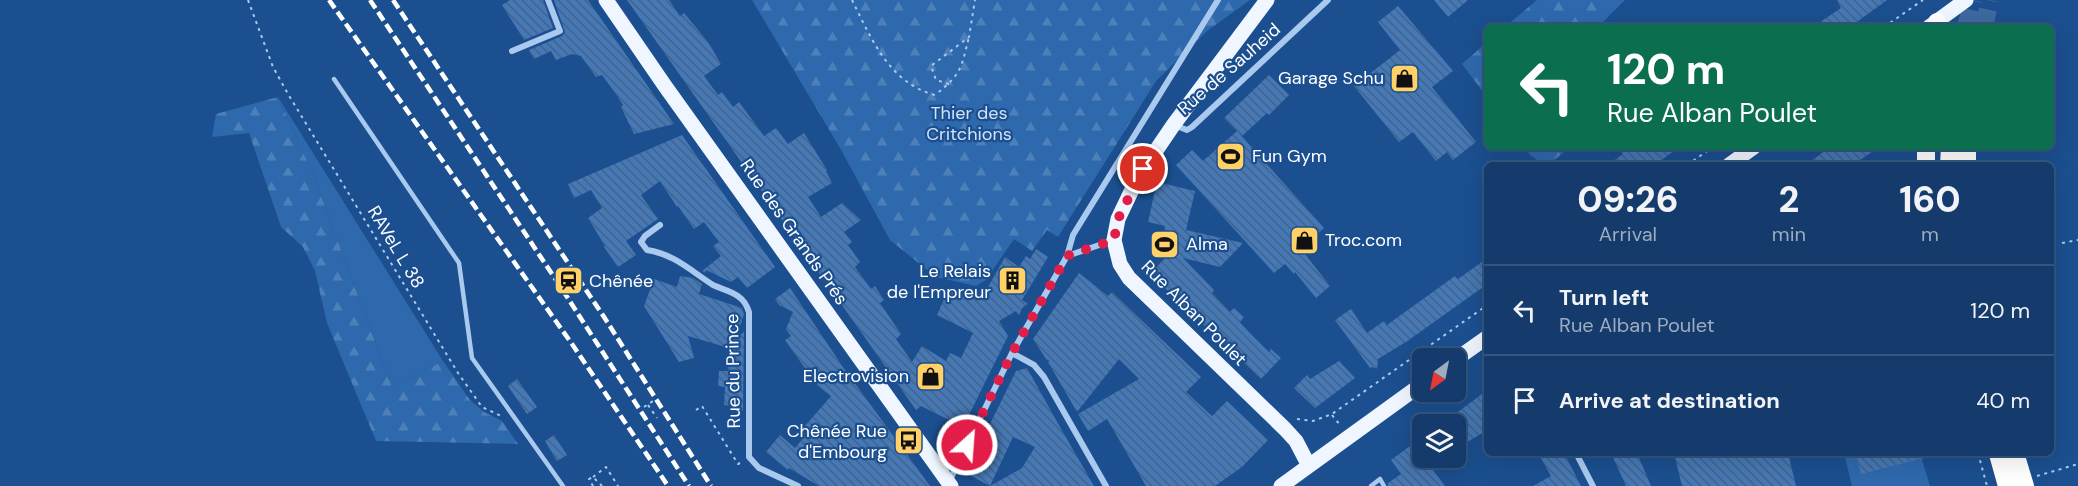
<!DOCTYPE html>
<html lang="en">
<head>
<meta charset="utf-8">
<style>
  body { margin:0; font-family:"DM Sans",sans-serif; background:#214673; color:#f1f3f6; height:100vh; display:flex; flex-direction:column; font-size:22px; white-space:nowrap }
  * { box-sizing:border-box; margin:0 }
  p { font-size:20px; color:#9dadc1 }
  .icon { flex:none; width:33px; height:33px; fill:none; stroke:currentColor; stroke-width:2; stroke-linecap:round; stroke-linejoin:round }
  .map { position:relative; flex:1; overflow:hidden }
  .side { position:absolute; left:1484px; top:162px; width:570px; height:294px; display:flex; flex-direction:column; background:#143b6b; border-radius:9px; box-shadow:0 6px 24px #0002,0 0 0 2px #33557e }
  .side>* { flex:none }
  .banner { position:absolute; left:1484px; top:24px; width:570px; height:126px; border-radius:9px; box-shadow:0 6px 24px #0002,0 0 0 2px #33557e; background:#0b6e4f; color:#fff; overflow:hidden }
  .needle { width:39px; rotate:212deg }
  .fabs { position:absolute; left:1412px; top:348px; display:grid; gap:12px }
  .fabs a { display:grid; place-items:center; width:54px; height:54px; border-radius:9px; background:#143b6b; box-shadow:0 6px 24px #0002,0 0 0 2px #33557e; font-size:30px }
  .pin { position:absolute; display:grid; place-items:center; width:51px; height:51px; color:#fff; margin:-26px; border:3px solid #fff; border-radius:50%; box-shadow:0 2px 6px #0007 }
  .me { position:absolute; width:66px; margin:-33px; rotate:26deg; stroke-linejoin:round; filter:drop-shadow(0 0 4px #0008) }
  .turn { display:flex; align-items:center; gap:21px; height:126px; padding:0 24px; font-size:27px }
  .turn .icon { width:78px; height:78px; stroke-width:2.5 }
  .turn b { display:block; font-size:42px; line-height:51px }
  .eta { display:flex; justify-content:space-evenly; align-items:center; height:102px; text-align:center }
  .eta b { font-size:36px; font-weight:800; line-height:42px }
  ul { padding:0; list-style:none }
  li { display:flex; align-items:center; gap:18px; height:90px; padding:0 24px; border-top:2px solid #33557e }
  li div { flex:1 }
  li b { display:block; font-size:22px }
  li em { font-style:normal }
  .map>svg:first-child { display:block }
</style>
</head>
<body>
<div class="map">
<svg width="2078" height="486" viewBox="0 0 2078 486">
  <defs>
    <pattern id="forest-firs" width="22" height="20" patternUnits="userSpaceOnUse" patternTransform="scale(1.5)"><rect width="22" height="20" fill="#2e69ad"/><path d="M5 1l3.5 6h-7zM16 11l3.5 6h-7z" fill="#4d80b9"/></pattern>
    <pattern id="building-back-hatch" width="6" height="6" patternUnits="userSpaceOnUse" patternTransform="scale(1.5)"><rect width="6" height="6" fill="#4478b7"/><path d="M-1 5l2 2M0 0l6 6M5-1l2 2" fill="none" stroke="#486282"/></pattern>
  </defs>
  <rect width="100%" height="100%" fill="#1b4f8f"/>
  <!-- green -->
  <path fill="#2e69ad" d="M 278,97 L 443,361 L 392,387 L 313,174 Z
    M 1844,453 L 1920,453 L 1930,486 L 1852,486 Z"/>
  <!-- forest -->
  <path fill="url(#forest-firs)" d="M 752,0 L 1250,0 L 1207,31 L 1156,81 L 1058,237 L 1047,230 L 1032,251 L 1014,239 L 986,280 L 976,286 L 936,277 L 890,240 L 840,148 Z
    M 1537,0 L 1625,0 L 1598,27 L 1505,27 Z
    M 1486,43 L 1486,96 L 1462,64 Z
    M 278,97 L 313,174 L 392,387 L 443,361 L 470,400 L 484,412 L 502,421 L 518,444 L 376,441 L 327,323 L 315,271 L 303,247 L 281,227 L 249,133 L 212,137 L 216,114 Z
    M 1525,147 L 1570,147 L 1557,158 L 1544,165 L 1530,155 Z"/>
  <!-- building -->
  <path fill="url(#building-back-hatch)" d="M 510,0 L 543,0 L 553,28 L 524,40 L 502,5 Z
    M 554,0 L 588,0 L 674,124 L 634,134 L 621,107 L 623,105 L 616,94 L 602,75 L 596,77 L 581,56 L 572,54 L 556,60 L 551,51 L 534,59 L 529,50 L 562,36 L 565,32 Z
    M 627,0 L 669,0 L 680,16 L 684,13 L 708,42 L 721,64 L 704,76 L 718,95 L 722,92 L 733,107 L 739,102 L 764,136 L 776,128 L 788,144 L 804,133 L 827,170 L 826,171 L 832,183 L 808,197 L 821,217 L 842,203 L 861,220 L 844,232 L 852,242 L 848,245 L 860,262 L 855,267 L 871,289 L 875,286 L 884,300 L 880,303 L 901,334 L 896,339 L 912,362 L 922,346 L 946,361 L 950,353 L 961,358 L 973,333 L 937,315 L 949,288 L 969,293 L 984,294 L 1005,257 L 1019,267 L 1026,256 L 1030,259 L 1036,249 L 1048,257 L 1022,300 L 1028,304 L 1023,307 L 1019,315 L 1016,311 L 999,321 L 1008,336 L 963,427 L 921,406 L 916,410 Z
    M 1434,0 L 1468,0 L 1448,17 Z
    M 1837,0 L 1887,0 L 1850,27 L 1813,27 L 1841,8 Z
    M 1398,6 L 1453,71 L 1432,87 L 1476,142 L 1453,160 L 1447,152 L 1436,161 L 1413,132 L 1399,142 L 1354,86 L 1400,50 L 1378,22 Z
    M 1269,75 L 1289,95 L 1269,115 L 1267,113 L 1242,136 L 1224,118 Z
    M 1237,131 L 1324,228 L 1301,249 L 1330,286 L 1316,298 L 1295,272 L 1294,274 L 1285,264 L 1274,273 L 1176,165 L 1192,150 L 1203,161 Z
    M 682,135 L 775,267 L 747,288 L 738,277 L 731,282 L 706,270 L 705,273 L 702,271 L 721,256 L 713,246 L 719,242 L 704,222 L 694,229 L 678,206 L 677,207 L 660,181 L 641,195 L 658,219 L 626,241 L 636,255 L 618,267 L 604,247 L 605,246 L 588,218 L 602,208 L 591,190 L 574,198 L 568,184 Z
    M 1619,147 L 1679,147 L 1655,165 L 1608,165 L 1623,154 Z
    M 1830,147 L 1879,147 L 1853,165 L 1806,165 Z
    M 1157,182 L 1195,191 L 1186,230 L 1243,243 L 1220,267 L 1183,258 L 1214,290 L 1212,293 L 1230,312 L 1234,308 L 1244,317 L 1240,322 L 1249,332 L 1269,352 L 1271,349 L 1281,358 L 1261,379 L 1150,274 L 1166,257 L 1160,253 L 1165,226 L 1148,222 Z
    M 1486,259 L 1486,285 L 1406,342 L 1378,359 L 1377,369 L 1372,367 L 1370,368 L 1335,320 L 1351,309 L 1367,333 L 1384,321 L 1387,325 L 1455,276 L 1458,279 Z
    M 1079,273 L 1108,296 L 1112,292 L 1201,377 L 1186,392 L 1212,416 L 1227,401 L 1268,440 L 1242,467 L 1215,486 L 1146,486 L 1107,419 L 1088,431 L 1078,414 L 1139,379 L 1119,359 L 1077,412 L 1048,362 L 1050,361 L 1046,359 L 1033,339 Z
    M 680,276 L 693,278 L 702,284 L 699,294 L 742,308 L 744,314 L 736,338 L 744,332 L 743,411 L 732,411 L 732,406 L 724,405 L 725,387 L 718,386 L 719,371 L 728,371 L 729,348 L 688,336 L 694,358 L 679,362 L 644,306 L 654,279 L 677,287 Z
    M 790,288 L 843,367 L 930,486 L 819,486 L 789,468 L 788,470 L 766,452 L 780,435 L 795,448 L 810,430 L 805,426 L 831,396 L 817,385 L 785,340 L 791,336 L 786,329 L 793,312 L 779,305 L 775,299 Z
    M 1339,361 L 1355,378 L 1315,408 L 1294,388 L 1307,375 L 1310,379 Z
    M 1027,368 L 1060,427 L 1094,486 L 990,486 L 1022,468 L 1035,447 L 1013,437 L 990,486 L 966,473 L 1016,371 Z
    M 517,379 L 537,407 L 527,414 L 508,386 Z
    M 1486,391 L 1486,431 L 1455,449 L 1455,424 L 1445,424 L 1458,412 Z
    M 554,435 L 567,455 L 557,461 L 545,441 Z
    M 1422,437 L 1422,458 L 1442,458 L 1430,466 L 1445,486 L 1388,486 L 1388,483 L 1401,474 L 1391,460 Z
    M 1538,453 L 1564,453 L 1581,486 L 1533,486 L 1551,476 Z
    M 1611,453 L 1637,453 L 1651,486 L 1626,486 Z
    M 1674,453 L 1788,453 L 1796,486 L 1682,486 Z
    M 1856,453 L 1928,453 L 1928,457 L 1861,474 Z"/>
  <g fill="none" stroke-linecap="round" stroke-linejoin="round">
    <!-- motorway-tunnel -->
    <path stroke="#3d69a0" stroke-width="18" stroke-dasharray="18 9" stroke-linecap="butt" d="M 1966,27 L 1973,0
      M 1984,27 L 1990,0"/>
    <!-- path -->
    <path stroke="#a9c9ee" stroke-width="2" stroke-dasharray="3 4.5" stroke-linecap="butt" d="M 248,0 L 273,67 L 288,94 L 458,373 L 482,407 L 501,416
      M 852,0 C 871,38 889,83 935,95 C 962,74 961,68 969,37
      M 1884,27 L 1923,0
      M 949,84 L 936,80 L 931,66 L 969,37 L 975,0
      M 1687,165 L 1713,147
      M 2062,243 L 2078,240
      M 648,405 L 657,418
      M 644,407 L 653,401
      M 696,410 L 702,406 L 738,464 L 740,463
      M 1332,415 L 1340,425
      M 1297,419 L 1313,421 L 1332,414 L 1486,306
      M 1978,453 L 1987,486
      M 2037,476 L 2078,464
      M 593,477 L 606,467 L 618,486
      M 593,486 L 589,479 L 593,477 L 602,486"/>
    <!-- service -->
    <path stroke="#a9c9ee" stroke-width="4.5" d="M 334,79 L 459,263 L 472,358 L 563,486
      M 1371,486 L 1380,479 L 1384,486"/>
    <!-- minor -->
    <path stroke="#a9c9ee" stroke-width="6" d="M 512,51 L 560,31 L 548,0
      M 1174,125 L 1187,130 L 1192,127 L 1328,0
      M 660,225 L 645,236 L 641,242 L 647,250 C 674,254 691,271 713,285 C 721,289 732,291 739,297 C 745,301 747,306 749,312 L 749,457 L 759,468 L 798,486
      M 1067,256 L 1114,240
      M 1012,353 L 1034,365 L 1044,377 L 1106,486
      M 1576,453 L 1593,486
      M 950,480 L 1012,353 L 1067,256 L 1073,235 L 1218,0"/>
    <!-- primary -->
    <path stroke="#f0f6ff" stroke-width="15" d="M 606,0 L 665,86 L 951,486
      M 1267,0 L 1174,124 L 1138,177 L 1118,219 L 1114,240 L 1120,264 L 1129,278 L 1285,429 L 1296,441 L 1308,464
      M 1929,27 L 1966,0
      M 1729,165 L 1754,147
      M 1455,360 L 1486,338
      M 1281,486 L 1422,384"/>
    <!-- motorway -->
    <path stroke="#fff" stroke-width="18" d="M 1936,27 L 1937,22
      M 1926,165 L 1926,147
      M 1949,165 L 1950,147
      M 1967,165 L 1967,147"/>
    <!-- rail -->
    <path stroke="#fff" stroke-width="4.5" stroke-dasharray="10 4.5" stroke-linecap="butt" d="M 329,0 L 572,344 L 668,486
      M 370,0 L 560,286 L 689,486
      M 393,0 L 606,320 L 711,486"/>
    <!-- motorway-bridge -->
    <path stroke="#fff" stroke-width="18" d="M 2015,453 L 2025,486
      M 1998,454 L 2007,486"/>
  </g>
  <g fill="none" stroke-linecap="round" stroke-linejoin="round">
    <!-- route -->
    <path stroke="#e11d48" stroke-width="10" stroke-dasharray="0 18" d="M 967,445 L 1012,353 L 1067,256 L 1114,240 L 1118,219 L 1143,169"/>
  </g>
  <!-- icons -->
  <defs>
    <symbol id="shop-square" viewBox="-11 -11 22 22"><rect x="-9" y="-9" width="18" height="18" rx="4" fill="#ffd166" stroke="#1b4f8f"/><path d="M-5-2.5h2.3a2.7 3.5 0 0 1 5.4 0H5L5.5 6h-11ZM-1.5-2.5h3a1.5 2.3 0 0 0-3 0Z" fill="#111"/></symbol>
    <symbol id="stadium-square" viewBox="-11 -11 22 22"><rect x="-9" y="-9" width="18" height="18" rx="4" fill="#ffd166" stroke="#1b4f8f"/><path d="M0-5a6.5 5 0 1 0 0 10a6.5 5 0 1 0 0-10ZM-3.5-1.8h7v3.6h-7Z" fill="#111"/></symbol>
    <symbol id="station-square" viewBox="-11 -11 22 22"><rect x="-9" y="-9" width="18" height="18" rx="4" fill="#ffd166" stroke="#1b4f8f"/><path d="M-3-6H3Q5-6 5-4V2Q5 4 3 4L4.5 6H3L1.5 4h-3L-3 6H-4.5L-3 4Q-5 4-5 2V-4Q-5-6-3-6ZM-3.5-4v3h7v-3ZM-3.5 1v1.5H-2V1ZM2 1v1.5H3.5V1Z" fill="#111"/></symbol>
    <symbol id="building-square" viewBox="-11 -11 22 22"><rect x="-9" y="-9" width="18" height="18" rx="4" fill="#ffd166" stroke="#1b4f8f"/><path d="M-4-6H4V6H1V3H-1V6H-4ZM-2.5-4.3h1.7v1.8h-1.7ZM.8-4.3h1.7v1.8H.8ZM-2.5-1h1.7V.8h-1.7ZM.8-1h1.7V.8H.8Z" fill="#111"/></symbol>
    <symbol id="bus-square" viewBox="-11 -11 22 22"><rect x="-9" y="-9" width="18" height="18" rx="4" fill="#ffd166" stroke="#1b4f8f"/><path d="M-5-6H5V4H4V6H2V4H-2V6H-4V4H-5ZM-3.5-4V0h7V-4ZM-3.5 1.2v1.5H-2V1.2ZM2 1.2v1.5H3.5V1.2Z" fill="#111"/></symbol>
  </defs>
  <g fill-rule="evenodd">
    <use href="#shop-square" x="1388" y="62" width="33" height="33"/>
    <use href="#stadium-square" x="1214" y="140" width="33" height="33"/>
    <use href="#shop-square" x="1288" y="224" width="33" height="33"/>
    <use href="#stadium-square" x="1148" y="228" width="33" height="33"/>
    <use href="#station-square" x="552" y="264" width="33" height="33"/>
    <use href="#building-square" x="996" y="264" width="33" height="33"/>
    <use href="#shop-square" x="914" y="360" width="33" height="33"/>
    <use href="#bus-square" x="892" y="424" width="33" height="33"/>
  </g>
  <g text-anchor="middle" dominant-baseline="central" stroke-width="4.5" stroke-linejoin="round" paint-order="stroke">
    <!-- street labels -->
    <g font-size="18" fill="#fff" stroke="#1b4f8f">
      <text transform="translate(1229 69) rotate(-41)">Rue de Sauheid</text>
      <text transform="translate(794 232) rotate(55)">Rue des Grands Prés</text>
      <text transform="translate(396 247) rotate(59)">RAVeL L 38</text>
      <text transform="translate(1194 313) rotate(45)">Rue Alban Poulet</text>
      <text transform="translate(733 371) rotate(-91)">Rue du Prince</text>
    </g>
    <!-- poi labels -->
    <g font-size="18" fill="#fff" stroke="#1b4f8f" text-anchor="end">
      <text x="1384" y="78">Garage Schu</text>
      <text x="1252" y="156" text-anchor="start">Fun Gym</text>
      <text x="1325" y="240" text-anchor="start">Troc.com</text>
      <text x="1186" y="244" text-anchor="start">Alma</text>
      <text x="991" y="271">Le Relais<tspan x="991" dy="21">de l'Empreur</tspan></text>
      <text x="589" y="281" text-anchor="start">Chênée</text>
      <text x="909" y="376">Electrovision</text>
      <text x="887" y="431">Chênée Rue<tspan x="887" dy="21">d'Embourg</tspan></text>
    </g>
    <!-- park labels -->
    <g font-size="18" fill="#cfe3fa" stroke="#1b4f8f">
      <text x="969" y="113">Thier des<tspan x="969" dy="21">Critchions</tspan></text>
    </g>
  </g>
</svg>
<div class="fabs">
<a><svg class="needle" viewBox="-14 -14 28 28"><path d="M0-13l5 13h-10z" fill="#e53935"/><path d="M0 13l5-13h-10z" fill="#9dadc1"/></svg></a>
<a><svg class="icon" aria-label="layers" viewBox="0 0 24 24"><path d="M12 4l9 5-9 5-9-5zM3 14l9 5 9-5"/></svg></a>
</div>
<div class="pin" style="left:1143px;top:169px;background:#d93025"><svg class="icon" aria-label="arrive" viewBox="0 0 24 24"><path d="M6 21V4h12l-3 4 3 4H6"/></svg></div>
<svg class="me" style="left:967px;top:445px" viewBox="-20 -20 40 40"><circle r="17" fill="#e11d48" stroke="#fff" stroke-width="3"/><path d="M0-11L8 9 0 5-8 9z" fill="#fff"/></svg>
<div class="banner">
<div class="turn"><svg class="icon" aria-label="left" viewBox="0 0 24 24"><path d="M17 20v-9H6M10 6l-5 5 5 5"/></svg><div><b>120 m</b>Rue Alban Poulet</div></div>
</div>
<section class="side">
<div class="eta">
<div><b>09:26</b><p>Arrival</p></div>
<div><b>2</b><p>min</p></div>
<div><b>160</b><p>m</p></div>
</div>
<ul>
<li><svg class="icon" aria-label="left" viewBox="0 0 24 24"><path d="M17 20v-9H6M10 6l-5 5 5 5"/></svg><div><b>Turn left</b><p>Rue Alban Poulet</p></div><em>120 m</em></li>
<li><svg class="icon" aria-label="arrive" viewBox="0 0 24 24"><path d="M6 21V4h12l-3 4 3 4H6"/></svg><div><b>Arrive at destination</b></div><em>40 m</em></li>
</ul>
</section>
</div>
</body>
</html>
